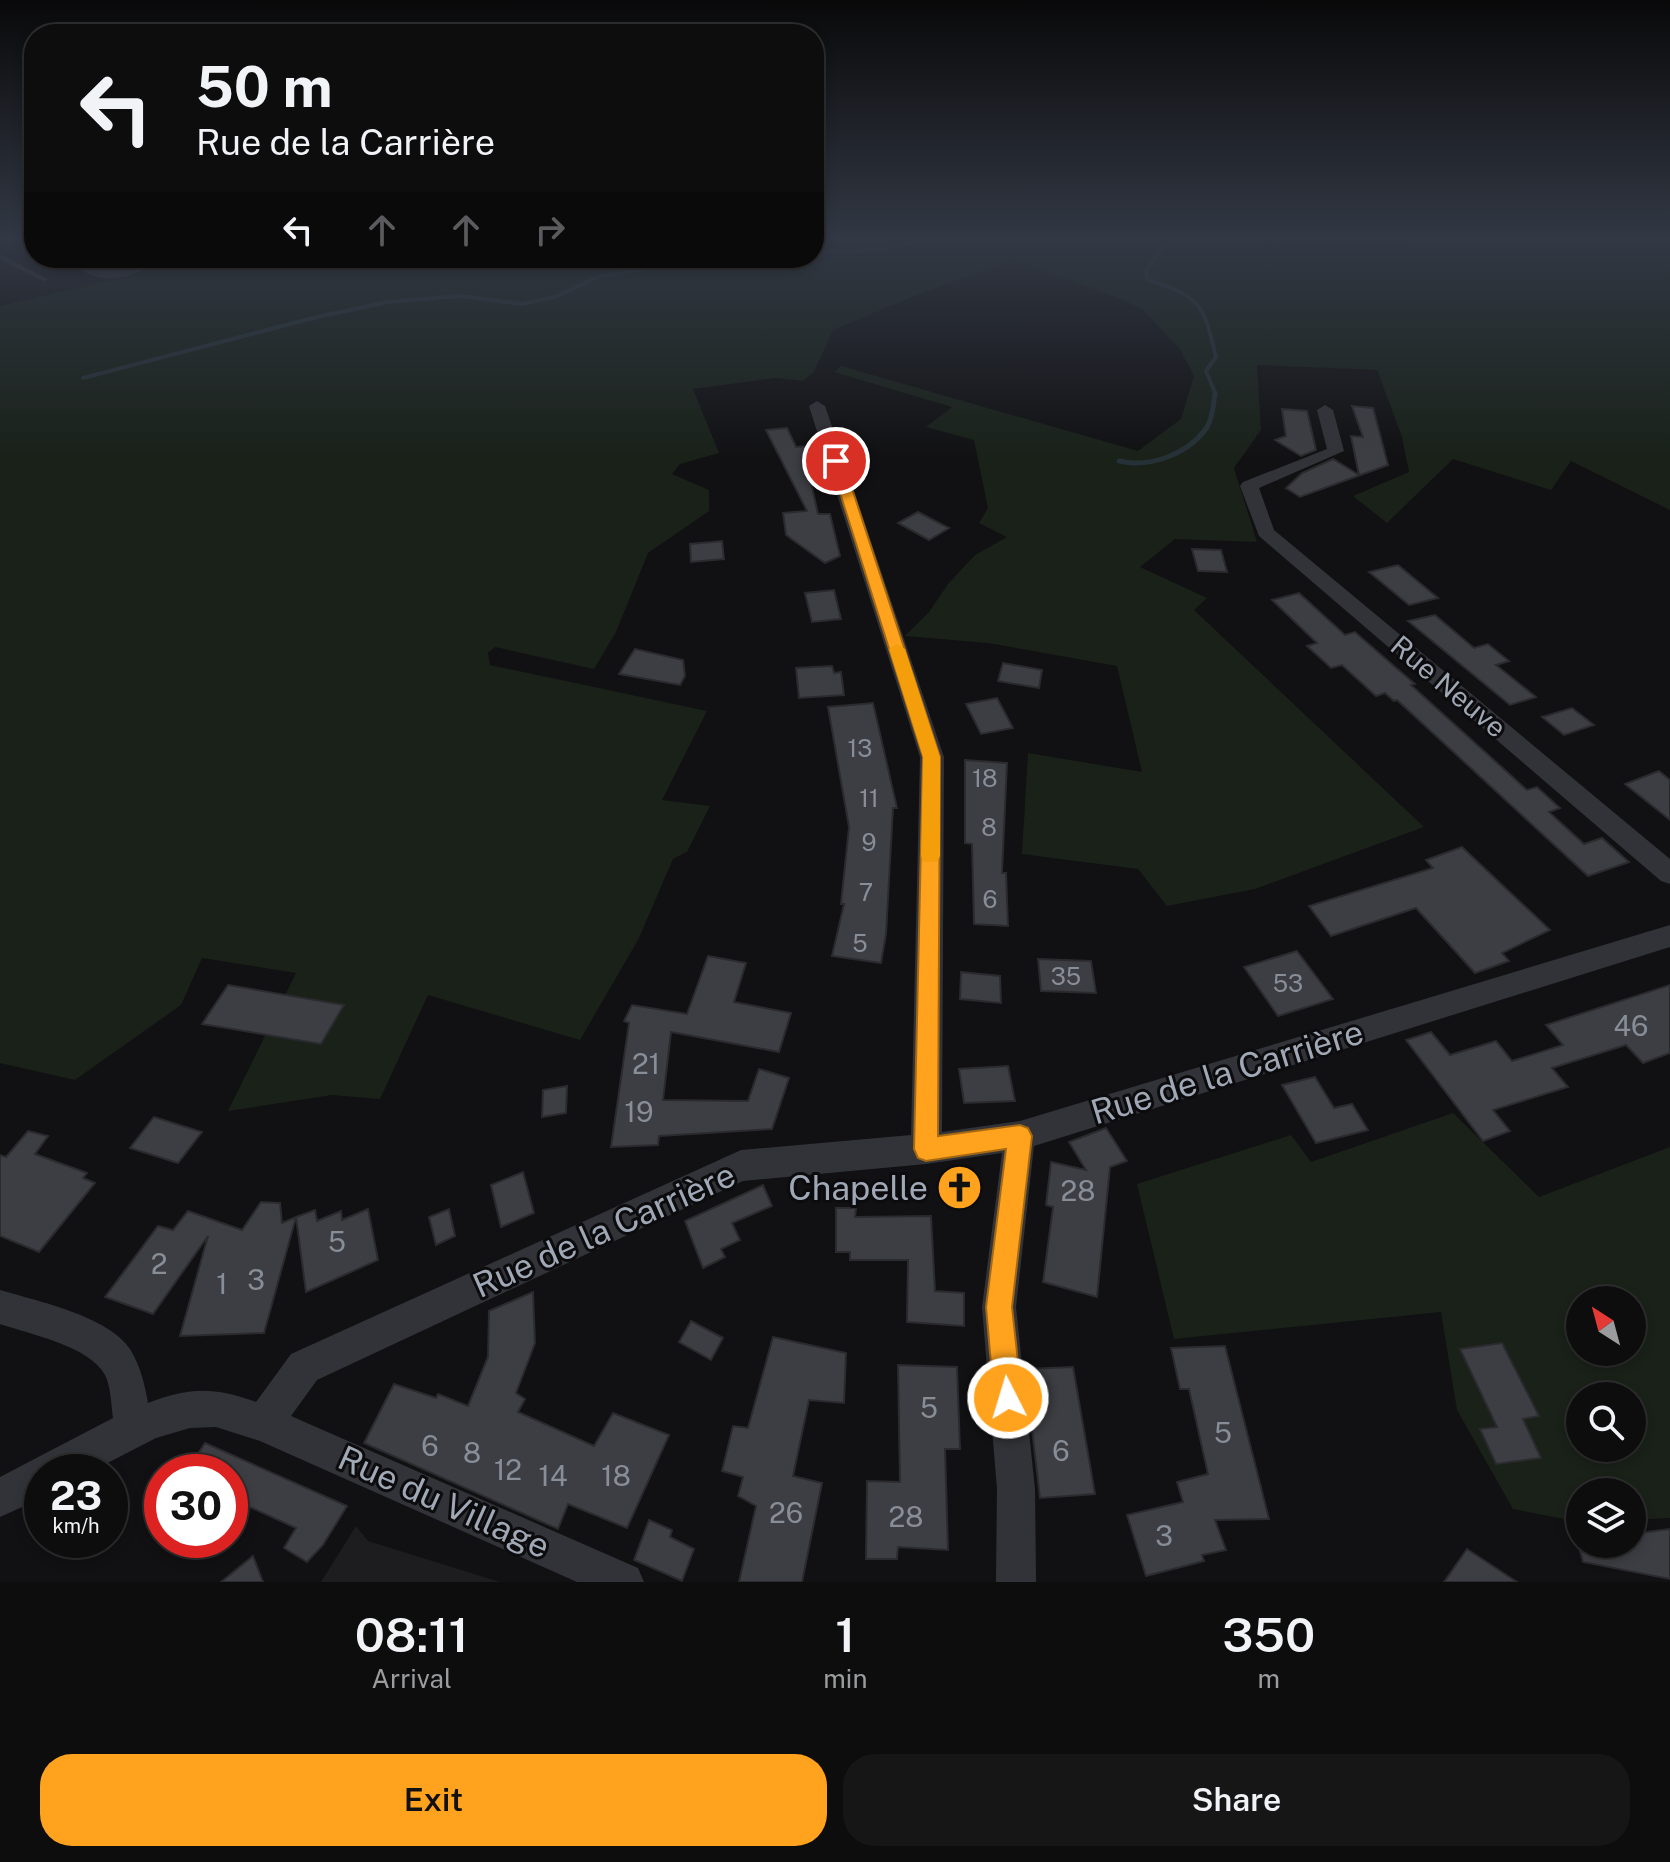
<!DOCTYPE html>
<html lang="en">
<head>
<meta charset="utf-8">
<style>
  body { margin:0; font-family:"Public Sans",sans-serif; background:#161617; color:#f1f3f6; height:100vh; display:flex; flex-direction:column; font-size:30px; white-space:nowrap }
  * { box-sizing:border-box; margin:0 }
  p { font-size:26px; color:#9a9c9e }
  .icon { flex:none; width:44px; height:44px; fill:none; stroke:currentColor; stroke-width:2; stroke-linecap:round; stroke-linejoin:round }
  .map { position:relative; height:1582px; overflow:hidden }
  .sheet { display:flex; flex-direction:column; background:#0d0d0e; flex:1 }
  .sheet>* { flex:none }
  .hud { position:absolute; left:24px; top:24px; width:800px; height:244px; border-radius:32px; box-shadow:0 4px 12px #0003,0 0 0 2px #2d2d2e; background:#0d0d0e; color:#f1f3f6; overflow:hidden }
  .needle { width:52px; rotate:324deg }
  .fabs { position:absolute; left:1566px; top:1286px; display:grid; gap:16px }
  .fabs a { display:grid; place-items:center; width:80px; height:80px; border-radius:50%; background:#0d0d0e; box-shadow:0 4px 12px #0003,0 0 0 2px #2d2d2e; font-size:40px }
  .speed { position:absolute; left:24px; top:1454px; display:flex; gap:16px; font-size:40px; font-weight:700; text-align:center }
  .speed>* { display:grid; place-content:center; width:104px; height:104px; border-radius:50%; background:#0d0d0e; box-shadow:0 4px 12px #0003,0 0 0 2px #2d2d2e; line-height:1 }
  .speed small { font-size:20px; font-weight:400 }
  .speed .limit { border:12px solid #d22; background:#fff; color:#111 }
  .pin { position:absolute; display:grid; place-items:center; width:68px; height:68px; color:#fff; margin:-34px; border:4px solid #fff; border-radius:50%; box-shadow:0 2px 8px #0007 }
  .me { position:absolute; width:88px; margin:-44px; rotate:355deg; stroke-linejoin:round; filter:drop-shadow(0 0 6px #0008) }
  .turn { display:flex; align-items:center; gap:28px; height:168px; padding:0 40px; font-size:36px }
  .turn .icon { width:104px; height:104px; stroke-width:2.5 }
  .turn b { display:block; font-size:56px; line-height:68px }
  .lanes { display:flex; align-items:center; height:76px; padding:0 40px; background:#0003; justify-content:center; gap:40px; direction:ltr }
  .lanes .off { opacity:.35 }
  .eta { display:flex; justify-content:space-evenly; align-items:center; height:136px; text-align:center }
  .eta b { font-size:48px; font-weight:600; line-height:56px }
  .cta { display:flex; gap:16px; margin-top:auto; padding:16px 40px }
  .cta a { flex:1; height:92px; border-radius:32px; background:#ffa21d; color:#111; font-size:32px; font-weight:600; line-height:92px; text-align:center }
  .cta a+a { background:#161617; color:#f1f3f6 }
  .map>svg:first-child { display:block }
</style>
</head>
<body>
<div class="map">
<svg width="1670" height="1582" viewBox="0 0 1670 1582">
  <rect width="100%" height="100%" fill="#111113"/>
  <!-- built -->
  <path fill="#1d1d20" d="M 356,1526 L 368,1541 L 500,1582 L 321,1582 Z"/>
  <!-- green -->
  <path fill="#192119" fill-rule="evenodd" d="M 814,237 L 1219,237 L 1347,245 L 1358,242 L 1405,243 L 1389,237 L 1670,237 L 1670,510 L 1571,461 L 1551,490 L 1453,459 L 1387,523 L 1353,496 L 1409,472 L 1402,437 L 1377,370 L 1257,365 L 1261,430 L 1234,468 L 1257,542 L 1175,539 L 1140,567 L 1207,598 L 1194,610 L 1424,827 L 1255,889 L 1167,906 L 1138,869 L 1022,854 L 1028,753 L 1142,772 L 1117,666 L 988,643 L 905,636 L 929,612 L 948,584 L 975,555 L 1007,537 L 979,523 L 988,508 L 974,440 L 926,427 L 952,407 L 834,372 L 841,366 L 1138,451 L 1181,419 L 1194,376 L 1180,349 L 1143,310 L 1122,299 L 1014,261 L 924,292 L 833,330 L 814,372 L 803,381 L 776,378 L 693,389 L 719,453 L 680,464 L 672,474 L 709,490 L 709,511 L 648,553 L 616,632 L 594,669 L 495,647 L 488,653 L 490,665 L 707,711 L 662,800 L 710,806 L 687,852 L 673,859 L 638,940 L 580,1040 L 428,995 L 380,1099 L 332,1095 L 228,1111 L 296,973 L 202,958 L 181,1005 L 75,1080 L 0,1063 L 0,306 L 137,274 L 176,258 L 814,258 Z
    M 1453,1113 L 1539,1197 L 1670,1147 L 1670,1518 L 1632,1520 L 1632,1492 L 1580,1492 L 1580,1522 L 1513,1509 L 1457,1410 L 1441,1312 L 1174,1339 L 1137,1184 L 1291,1135 L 1311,1162 ZM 1580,1300 L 1632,1300 L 1632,1352 L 1580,1352 ZM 1580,1396 L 1632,1396 L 1632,1448 L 1580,1448 Z"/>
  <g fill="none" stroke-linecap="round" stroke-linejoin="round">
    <!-- stream-far1 -->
    <path stroke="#263137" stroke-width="4" d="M 1167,241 L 1146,271 L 1147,279 C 1201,298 1203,302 1216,357 L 1206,371 L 1216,395
      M 814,252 L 881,250 L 937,237
      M 83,378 L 317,317 L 388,302 L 460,296 L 522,304 L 555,297 L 600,276 L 639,270 L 662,262 L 685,258 L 713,261 L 729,258"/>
    <!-- stream -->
    <path stroke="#263137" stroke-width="5" d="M 1119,461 C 1149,468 1186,455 1205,430 C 1212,422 1214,403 1215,393"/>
  </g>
  <!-- building -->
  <path fill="#3d3e43" stroke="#2b2b2f" stroke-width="2" d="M 1352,406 L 1373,408 L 1388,465 L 1300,497 L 1286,488 L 1302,473 L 1333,459 L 1359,475 L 1351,436 L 1363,437 Z
    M 1282,409 L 1307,411 L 1316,450 L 1301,456 L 1275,440 L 1286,436 Z
    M 787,428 L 796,447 L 808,446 L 822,476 L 810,478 L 818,514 L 830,514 L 840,556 L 825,563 L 786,535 L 783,513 L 807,511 L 766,430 Z
    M 918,512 L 949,528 L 929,540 L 898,523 Z
    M 722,541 L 724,559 L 691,562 L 690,544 Z
    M 1192,549 L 1221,550 L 1227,572 L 1198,571 Z
    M 1398,565 L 1438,598 L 1409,605 L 1369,572 Z
    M 834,590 L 841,619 L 812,622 L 805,593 Z
    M 1299,593 L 1345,635 L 1355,632 L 1394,666 L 1415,684 L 1411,685 L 1527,790 L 1537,787 L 1560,808 L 1549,812 L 1584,844 L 1602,838 L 1629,862 L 1588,876 L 1397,700 L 1394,701 L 1385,693 L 1376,696 L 1342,665 L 1331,668 L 1307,646 L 1317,643 L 1272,600 Z
    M 1435,615 L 1474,648 L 1488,644 L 1509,661 L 1496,665 L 1536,697 L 1510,705 L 1408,621 Z
    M 635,649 L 683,660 L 685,676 L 680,685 L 619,674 Z
    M 1003,663 L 1042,670 L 1039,688 L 998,681 Z
    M 832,666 L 834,673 L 841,672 L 844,695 L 799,698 L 796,668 Z
    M 997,698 L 1013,728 L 981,734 L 966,704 Z
    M 873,703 L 897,808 L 893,808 L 886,934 L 881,963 L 832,956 L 844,904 L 841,904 L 849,827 L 828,707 Z
    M 1572,708 L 1594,725 L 1564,735 L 1542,717 Z
    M 965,760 L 1007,763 L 1002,873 L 1006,873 L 1008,926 L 974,924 L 972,844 L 965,843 Z
    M 1659,771 L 1670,780 L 1670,820 L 1625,784 Z
    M 1462,847 L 1550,930 L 1502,953 L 1509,961 L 1475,973 L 1416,908 L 1331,936 L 1309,906 L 1433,868 L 1426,860 Z
    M 1297,951 L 1333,999 L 1278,1016 L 1244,967 Z
    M 708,956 L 746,963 L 734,1002 L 791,1013 L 779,1052 L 671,1032 L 663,1100 L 748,1101 L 759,1069 L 789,1078 L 772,1129 L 659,1136 L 658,1145 L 611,1147 L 629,1023 L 624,1021 L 632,1005 L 687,1014 Z
    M 1038,959 L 1091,961 L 1096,993 L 1041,991 Z
    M 961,972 L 1000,976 L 1001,1003 L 960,999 Z
    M 228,985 L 344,1005 L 321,1044 L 202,1024 Z
    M 1670,985 L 1670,1053 L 1643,1063 L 1626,1045 L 1552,1068 L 1568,1087 L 1493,1110 L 1510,1131 L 1483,1141 L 1406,1040 L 1431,1032 L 1450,1055 L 1496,1041 L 1512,1061 L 1563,1045 L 1546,1025 Z
    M 1008,1066 L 1015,1101 L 964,1103 L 959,1069 Z
    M 1315,1077 L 1334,1108 L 1352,1104 L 1368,1130 L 1316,1143 L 1282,1085 Z
    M 567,1086 L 566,1113 L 542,1117 L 543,1090 Z
    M 154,1117 L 202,1132 L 178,1163 L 130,1148 Z
    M 1106,1128 L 1127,1161 L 1110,1167 L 1097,1297 L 1043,1282 L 1053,1207 L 1046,1205 L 1051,1162 L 1086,1170 L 1069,1142 Z
    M 28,1131 L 48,1136 L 35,1154 L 87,1173 L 83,1178 L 95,1183 L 39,1252 L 0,1236 L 0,1155 L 6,1157 Z
    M 523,1172 L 534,1213 L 501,1227 L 491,1185 Z
    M 763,1185 L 772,1206 L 732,1223 L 740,1240 L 721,1249 L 725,1257 L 703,1268 L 685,1221 Z
    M 261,1202 L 280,1203 L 282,1223 L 296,1217 L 264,1333 L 180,1336 L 208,1236 L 153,1314 L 105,1297 L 158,1226 L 173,1230 L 188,1211 L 242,1230 Z
    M 836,1208 L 856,1208 L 855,1217 L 931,1216 L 935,1291 L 964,1293 L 964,1326 L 907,1322 L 908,1260 L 850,1260 L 850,1252 L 836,1252 Z
    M 368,1209 L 378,1260 L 306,1292 L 296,1217 L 315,1210 L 317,1221 L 341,1211 L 342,1220 Z
    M 449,1209 L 455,1236 L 436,1245 L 429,1217 Z
    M 533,1292 L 535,1343 L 516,1393 L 525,1399 L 518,1412 L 594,1446 L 613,1413 L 669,1435 L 627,1528 L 568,1504 L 558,1529 L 364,1443 L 394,1384 L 436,1398 L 438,1394 L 468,1406 L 488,1357 L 489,1311 Z
    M 691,1321 L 723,1338 L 711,1360 L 679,1342 Z
    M 773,1337 L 846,1353 L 844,1403 L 809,1400 L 793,1476 L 822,1483 L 802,1582 L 739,1582 L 756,1506 L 738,1496 L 743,1477 L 722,1471 L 733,1426 L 748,1428 Z
    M 1502,1343 L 1539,1416 L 1523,1419 L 1541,1458 L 1496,1464 L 1480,1429 L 1497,1427 L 1460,1349 Z
    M 1225,1346 L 1269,1519 L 1215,1520 L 1226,1550 L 1202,1555 L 1204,1561 L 1146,1576 L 1127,1515 L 1183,1502 L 1177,1482 L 1208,1474 L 1189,1389 L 1180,1389 L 1171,1348 Z
    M 898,1365 L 957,1367 L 960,1449 L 945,1449 L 948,1550 L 898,1547 L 897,1559 L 866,1559 L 867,1481 L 900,1482 Z
    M 1073,1367 L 1095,1494 L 1040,1498 L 1025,1369 Z
    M 205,1443 L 347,1506 L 323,1545 L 307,1562 L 284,1548 L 296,1528 L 230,1498 L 230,1472 L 186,1472 Z
    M 649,1520 L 672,1530 L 670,1537 L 694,1549 L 682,1581 L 634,1560 Z
    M 1670,1529 L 1670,1579 L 1583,1562 L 1578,1544 L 1632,1544 L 1632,1534 Z
    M 1467,1549 L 1517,1582 L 1444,1582 Z
    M 253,1556 L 263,1582 L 221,1582 Z"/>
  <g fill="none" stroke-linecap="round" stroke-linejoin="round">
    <!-- service -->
    <path fill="#323338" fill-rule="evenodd" d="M 0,254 L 47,279 L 48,280 L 43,281 L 0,259 Z"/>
    <!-- minor -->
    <path fill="#323338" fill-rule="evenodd" d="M 143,258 L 155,258 L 154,263 C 137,278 101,285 82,270 C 95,261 122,279 143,258 Z
      M 817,401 L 825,406 L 944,757 L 942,1132 L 1020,1121 L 1670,925 L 1670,947 L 1034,1146 L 1016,1307 L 1035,1489 L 1036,1582 L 996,1582 L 997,1489 L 982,1307 L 1002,1153 L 926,1164 L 743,1181 L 317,1380 L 291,1416 L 638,1568 L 644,1582 L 577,1582 L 260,1441 L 216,1427 L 190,1428 L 156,1438 L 90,1472 L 42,1472 L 42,1498 L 0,1517 L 0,1477 L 113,1418 C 111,1405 111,1387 105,1375 C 90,1346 29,1334 0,1324 L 0,1290 C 37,1301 108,1316 130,1349 C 140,1365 145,1385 148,1403 C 191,1387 213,1387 256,1402 L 291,1354 L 730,1155 L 741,1150 L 911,1135 L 920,757 L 809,406 Z
      M 1325,405 L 1333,410 L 1344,451 L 1259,488 L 1274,530 L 1670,859 L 1670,884 L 1661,881 L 1259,536 L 1240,486 L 1243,482 L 1327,449 L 1317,410 Z"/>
  </g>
  <!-- sky -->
  <linearGradient id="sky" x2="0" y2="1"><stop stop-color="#09090a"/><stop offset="0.52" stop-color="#323844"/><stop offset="1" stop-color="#323844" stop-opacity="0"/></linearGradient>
  <rect width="1670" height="459" fill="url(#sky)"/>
  <!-- route -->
  <path fill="#ffa21d" stroke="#a66913" stroke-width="2" d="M 836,457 L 843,461 L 940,757 L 938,1136 L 1020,1125 L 1028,1128 L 1032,1136 L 1012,1307 L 1022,1398 L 1017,1408 L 1008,1412 L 998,1408 L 994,1398 L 986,1307 L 1006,1149 L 926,1161 L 918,1158 L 914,1149 L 923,757 L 830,461 Z"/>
  <!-- slow -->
  <path fill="#f59e0b" d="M 897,644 L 905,649 L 940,757 L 940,856 L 937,862 L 923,862 L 921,856 L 923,757 L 889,649 Z"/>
  <!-- icons -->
  <defs>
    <symbol id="church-disc" viewBox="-11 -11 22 22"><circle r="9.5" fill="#ffa21d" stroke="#0c0c0e"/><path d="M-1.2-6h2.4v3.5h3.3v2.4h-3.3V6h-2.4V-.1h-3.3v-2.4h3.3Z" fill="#111"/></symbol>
  </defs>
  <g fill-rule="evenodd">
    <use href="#church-disc" x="934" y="1162" width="51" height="51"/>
  </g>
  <g text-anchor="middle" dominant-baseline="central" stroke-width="6" stroke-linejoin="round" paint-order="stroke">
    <!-- number labels -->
    <g font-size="24" fill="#888e98">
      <text x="860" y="748">13</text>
      <text x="985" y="778">18</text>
      <text x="869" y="798">11</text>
      <text x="989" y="827">8</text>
      <text x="869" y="842">9</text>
      <text x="866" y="892">7</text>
      <text x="990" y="899">6</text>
      <text x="860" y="943">5</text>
      <text x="1066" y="976">35</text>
      <text x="1288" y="983">53</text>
    </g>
    <!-- street labels -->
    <g font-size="28" fill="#a1a8b5" stroke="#0c0c0e">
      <text transform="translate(1449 686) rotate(40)">Rue Neuve</text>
    </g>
    <!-- near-number labels -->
    <g font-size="28" fill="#888e98">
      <text x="1631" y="1025">46</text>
      <text x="646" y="1063">21</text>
      <text x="639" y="1111">19</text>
      <text x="1078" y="1190">28</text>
      <text x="337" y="1241">5</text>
      <text x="159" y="1263">2</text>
      <text x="256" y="1279">3</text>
      <text x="222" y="1283">1</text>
      <text x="929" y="1407">5</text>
      <text x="1223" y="1432">5</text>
      <text x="430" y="1445">6</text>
      <text x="1061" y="1450">6</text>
      <text x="472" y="1452">8</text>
      <text x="508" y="1469">12</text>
      <text x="553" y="1475">14</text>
      <text x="616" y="1475">18</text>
      <text x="786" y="1512">26</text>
      <text x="906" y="1516">28</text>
      <text x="1164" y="1535">3</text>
    </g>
    <!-- near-street labels -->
    <g font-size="34" fill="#a1a8b5" stroke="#0c0c0e">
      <text transform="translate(1227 1072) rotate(-17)">Rue de la Carrière</text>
      <text transform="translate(604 1230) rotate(-24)">Rue de la Carrière</text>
      <text transform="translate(444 1502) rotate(24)">Rue du Village</text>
    </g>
    <!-- near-poi labels -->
    <g font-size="34" fill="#a1a8b5" stroke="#0c0c0e" text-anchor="end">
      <text x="928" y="1188">Chapelle</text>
    </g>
  </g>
</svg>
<div class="fabs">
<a><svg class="needle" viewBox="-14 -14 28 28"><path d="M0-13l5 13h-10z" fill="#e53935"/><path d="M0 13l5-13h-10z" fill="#9a9c9e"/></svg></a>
<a><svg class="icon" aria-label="search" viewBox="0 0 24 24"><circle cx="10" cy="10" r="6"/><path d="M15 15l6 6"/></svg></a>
<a><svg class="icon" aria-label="layers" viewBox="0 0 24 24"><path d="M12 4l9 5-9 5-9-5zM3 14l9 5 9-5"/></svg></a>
</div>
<div class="speed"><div>23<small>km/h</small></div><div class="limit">30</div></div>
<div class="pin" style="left:836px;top:461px;background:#d93025"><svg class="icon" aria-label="arrive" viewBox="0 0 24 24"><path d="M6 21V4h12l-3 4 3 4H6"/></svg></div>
<svg class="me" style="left:1008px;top:1398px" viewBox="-20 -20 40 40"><circle r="17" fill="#ffa21d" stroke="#fff" stroke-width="3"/><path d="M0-11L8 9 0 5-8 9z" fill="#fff"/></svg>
<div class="hud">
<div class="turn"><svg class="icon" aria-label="left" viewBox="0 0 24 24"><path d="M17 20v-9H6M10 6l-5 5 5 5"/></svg><div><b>50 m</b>Rue de la Carrière</div></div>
<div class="lanes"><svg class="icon" aria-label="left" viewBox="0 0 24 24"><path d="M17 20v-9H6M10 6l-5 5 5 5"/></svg><svg class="icon off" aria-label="ahead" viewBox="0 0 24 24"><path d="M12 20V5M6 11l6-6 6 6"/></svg><svg class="icon off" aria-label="ahead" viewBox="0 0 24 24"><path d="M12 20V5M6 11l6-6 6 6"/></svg><svg class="icon off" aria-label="right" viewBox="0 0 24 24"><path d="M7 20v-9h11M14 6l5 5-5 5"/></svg></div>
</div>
</div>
<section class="sheet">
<div class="eta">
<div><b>08:11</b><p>Arrival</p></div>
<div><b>1</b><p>min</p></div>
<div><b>350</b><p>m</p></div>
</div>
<div class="cta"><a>Exit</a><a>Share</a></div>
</section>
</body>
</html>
